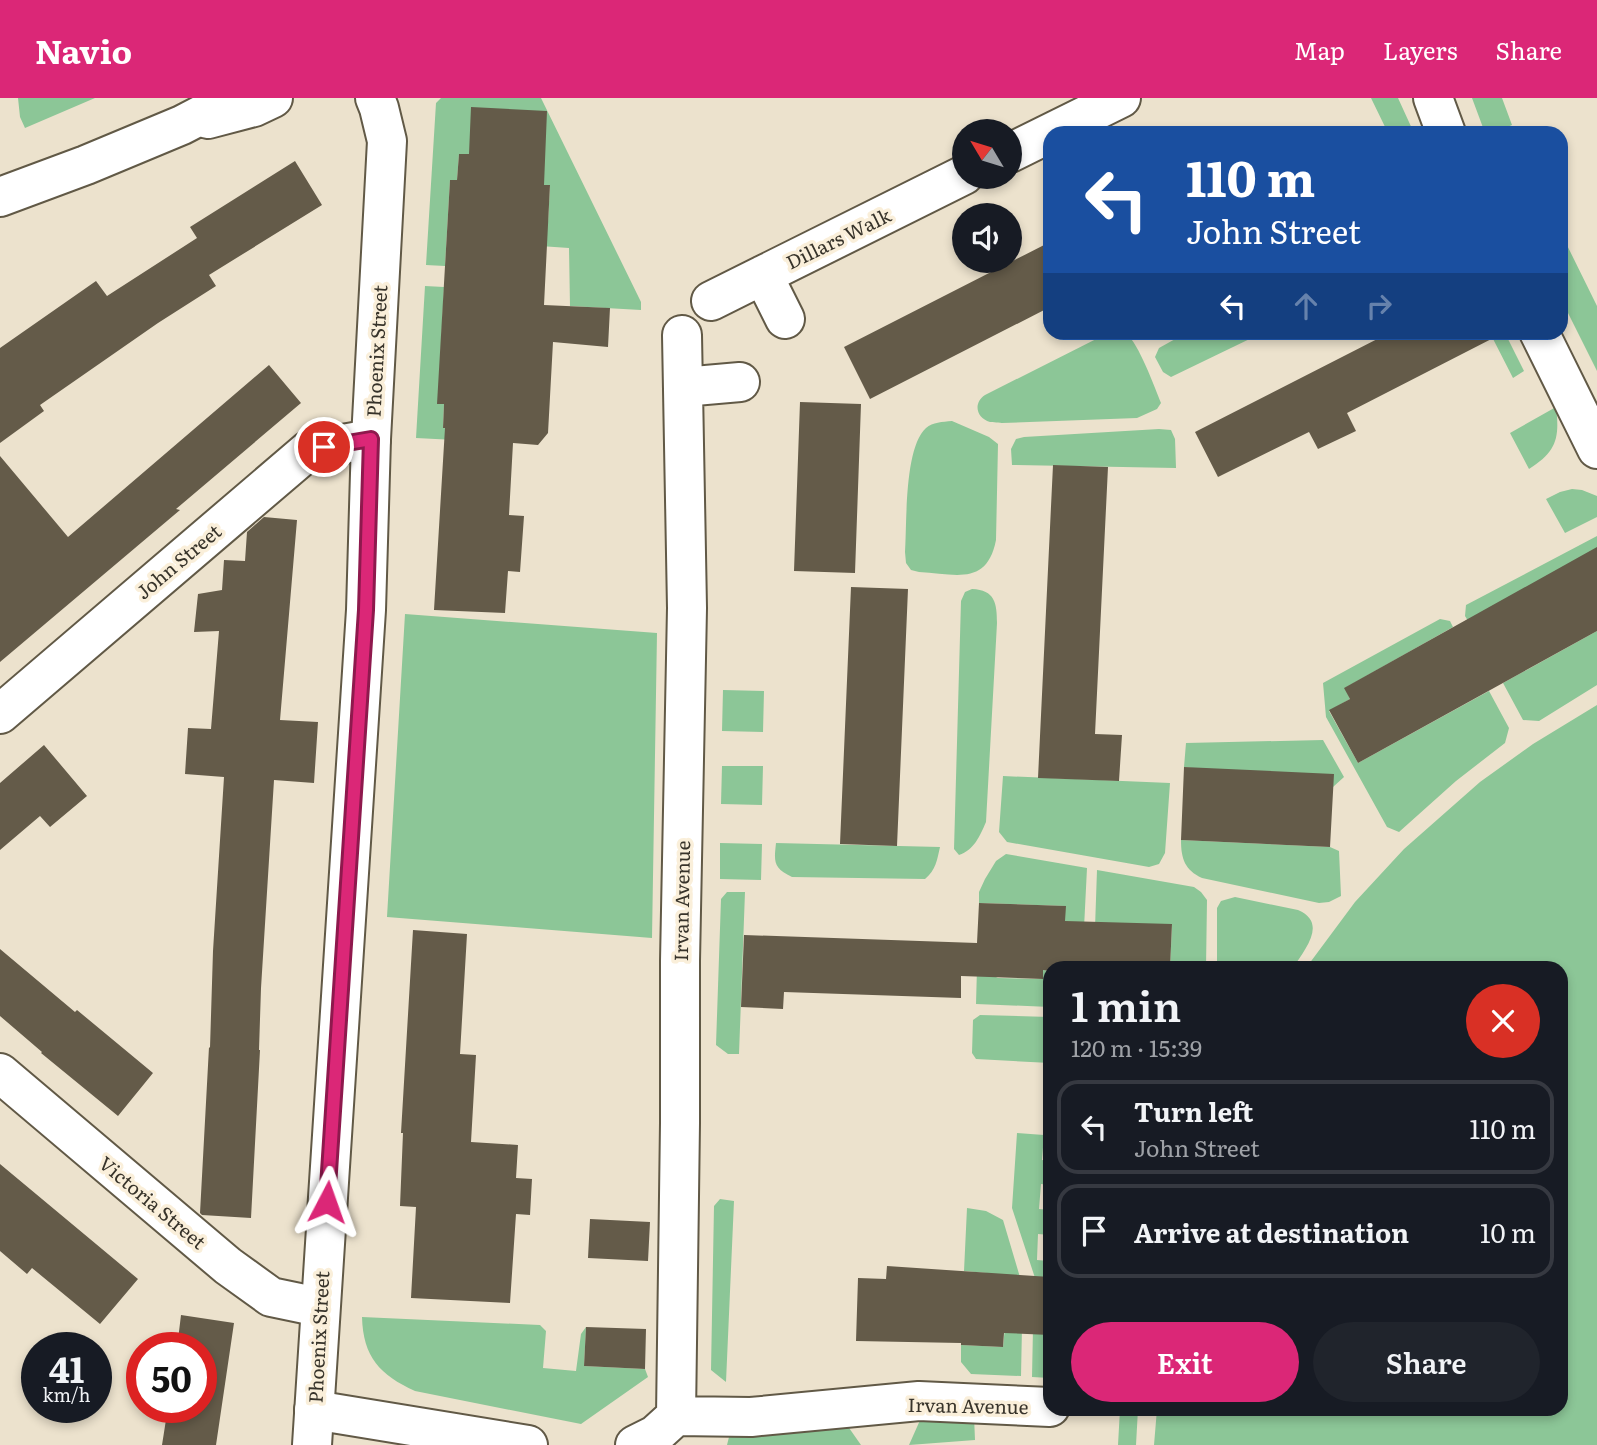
<!DOCTYPE html>
<html lang="en">
<head>
<meta charset="utf-8">
<style>
  body { margin:0; font-family:Literata,serif; background:#20242c; color:#f1f3f6; height:100vh; display:flex; flex-direction:column; font-size:26px; white-space:nowrap }
  * { box-sizing:border-box; margin:0 }
  p { font-size:23px; color:#9ea1a6 }
  .icon { flex:none; width:38px; height:38px; fill:none; stroke:currentColor; stroke-width:2; stroke-linecap:round; stroke-linejoin:round }
  .map { position:relative; flex:1; overflow:hidden }
  .side { position:absolute; left:1043px; top:863px; width:525px; height:455px; display:flex; flex-direction:column; background:#171b24; border-radius:21px; box-shadow:0 4px 10px #0003 }
  .side>* { flex:none }
  .guide { position:absolute; left:1043px; top:28px; width:525px; height:214px; border-radius:21px; box-shadow:0 4px 10px #0003; background:#1a4fa0; color:#fff; overflow:hidden }
  .needle { width:46px; rotate:308deg }
  .buttons { position:absolute; left:952px; top:21px; display:grid; gap:14px }
  .buttons a { display:grid; place-items:center; width:70px; height:70px; border-radius:50%; background:#171b24; box-shadow:0 4px 10px #0003; font-size:35px }
  .speed { position:absolute; left:21px; top:1234px; display:flex; gap:14px; font-size:35px; font-weight:700; text-align:center }
  .speed>* { display:grid; place-content:center; width:91px; height:91px; border-radius:50%; background:#171b24; box-shadow:0 4px 10px #0003; line-height:1 }
  .speed small { font-size:18px; font-weight:400 }
  .speed .limit { border:10px solid #d22; background:#fff; color:#111 }
  .pin { position:absolute; display:grid; place-items:center; width:60px; height:60px; color:#fff; margin:-30px; border:4px solid #fff; border-radius:50%; box-shadow:0 2px 7px #0007 }
  .me { position:absolute; width:77px; margin:-38px; rotate:4deg; stroke-linejoin:round; filter:drop-shadow(0 0 5px #0008) }
  .turn { display:flex; align-items:center; gap:24px; height:147px; padding:0 28px; font-size:32px }
  .turn .icon { width:91px; height:91px; stroke-width:2.5 }
  .turn b { display:block; font-size:49px; line-height:60px }
  .lanes { display:flex; align-items:center; height:66px; padding:0 28px; background:#0003; justify-content:center; gap:35px; direction:ltr }
  .lanes .off { opacity:.35 }
  .round { display:grid; place-items:center; flex:none; width:74px; height:74px; border-radius:37px; background:#20242c }
  .headline { display:flex; align-items:center; justify-content:space-between; height:119px; padding:0 28px }
  h1 { font-size:42px; font-weight:600; line-height:52px }
  .button { display:flex; gap:14px; margin-top:auto; padding:14px 28px }
  .button a { flex:1; height:80px; border-radius:42px; background:#db2777; color:#fff; font-size:28px; font-weight:600; line-height:80px; text-align:center }
  .button a+a { background:#20242c; color:#f1f3f6 }
  ul { padding:0; list-style:none }
  li { display:flex; align-items:center; gap:21px; height:94px; margin:0 14px 10px; padding:0 14px; border:4px solid #363941; border-radius:21px }
  li div { flex:1 }
  li b { display:block; font-size:26px }
  li em { font-style:normal }
  header { display:flex; align-items:center; gap:42px; box-sizing:border-box; height:98px; padding:0 35px; background:#db2777; color:#fff }
  header strong { font-size:33px }
  nav { display:flex; gap:38px; margin-inline-start:auto; font-size:24px }
  .map>svg:first-child { display:block }
</style>
</head>
<body>
<header>
<strong>Navio</strong>
<nav><a>Map</a><a>Layers</a><a>Share</a></nav>
</header>
<div class="map">
<svg width="1597" height="1347" viewBox="0 0 1597 1347">
  <rect width="100%" height="100%" fill="#ece2cd"/>
  <!-- green -->
  <path fill="#8cc697" d="M 18,0 L 95,0 L 25,30 L 20,19 Z
    M 441,0 L 541,0 L 641,204 L 641,212 L 570,208 L 569,150 L 540,148 L 548,124 L 550,88 L 544,87 L 469,56 L 459,56 L 457,82 L 450,82 L 445,168 L 426,167 L 436,5 Z
    M 1371,0 L 1398,0 L 1414,35 L 1388,35 Z
    M 1472,0 L 1502,0 L 1512,27 L 1493,35 L 1485,35 Z
    M 1561,135 L 1597,208 L 1597,273 L 1561,201 Z
    M 425,188 L 444,189 L 438,306 L 444,306 L 443,330 L 456,331 L 455,342 L 416,340 Z
    M 1110,234 C 1116,234 1122,233 1127,237 C 1138,244 1155,290 1161,305 L 1157,311 L 1137,320 L 1002,325 C 1002,325 991,324 990,324 C 976,320 973,305 985,297 Z
    M 1186,235 L 1186,234 L 1262,235 L 1171,279 L 1163,274 L 1155,259 L 1159,250 Z
    M 1490,235 L 1505,235 L 1524,273 L 1513,280 Z
    M 1556,309 C 1560,341 1556,354 1529,371 L 1510,335 Z
    M 952,323 L 989,339 L 998,346 L 996,442 C 987,488 956,476 919,474 L 911,472 L 906,465 L 905,454 C 907,425 904,350 926,330 C 933,324 942,324 952,323 Z
    M 1159,331 L 1171,332 L 1175,341 L 1176,370 L 1012,367 L 1011,351 L 1016,341 L 1024,339 Z
    M 1572,391 L 1582,392 L 1597,398 L 1597,419 L 1565,435 L 1546,401 L 1560,394 Z
    M 1597,438 L 1597,450 L 1474,533 L 1465,518 L 1466,507 Z
    M 972,491 C 995,492 997,505 997,525 L 986,724 C 980,738 974,752 959,757 L 954,751 L 961,503 L 965,494 Z
    M 405,516 L 657,535 L 652,840 L 387,819 Z
    M 1440,521 L 1450,523 L 1453,529 L 1345,590 L 1350,601 L 1329,613 L 1358,665 L 1489,593 L 1509,630 L 1505,645 L 1456,683 L 1399,734 L 1387,729 L 1326,619 L 1323,585 Z
    M 1597,533 L 1597,587 L 1539,623 L 1523,622 L 1503,585 Z
    M 723,592 L 764,593 L 763,634 L 722,633 Z
    M 1597,607 L 1597,1347 L 1154,1347 L 1157,1311 L 1561,1311 L 1561,870 L 1306,870 L 1355,804 L 1404,751 L 1480,684 L 1533,646 Z
    M 1323,642 L 1344,679 L 1333,689 L 1184,669 L 1186,645 Z
    M 722,668 L 763,668 L 762,707 L 721,706 Z
    M 1003,678 L 1170,685 L 1165,755 L 1159,766 L 1149,769 L 1007,744 L 999,734 Z
    M 1181,742 L 1330,749 L 1339,753 L 1341,798 L 1329,804 L 1319,805 L 1202,780 C 1185,772 1181,761 1181,742 Z
    M 720,745 L 762,746 L 761,782 L 720,781 Z
    M 776,745 L 940,749 C 937,762 936,772 925,781 L 792,779 C 773,770 774,764 776,745 Z
    M 1006,756 L 1087,770 L 1084,830 L 1065,829 L 1065,808 L 979,805 L 979,794 L 985,781 L 996,763 Z
    M 1097,772 L 1194,789 L 1201,794 L 1207,802 L 1206,870 L 1170,870 L 1172,827 L 1095,830 Z
    M 727,794 L 745,794 L 739,956 L 728,956 L 716,947 L 721,801 Z
    M 1235,799 L 1298,812 C 1328,825 1305,851 1293,870 L 1217,870 L 1217,810 L 1221,803 Z
    M 977,870 L 998,880 L 1042,881 L 1043,872 L 1050,873 L 1050,909 L 976,906 Z
    M 980,917 L 1050,919 L 1050,965 L 976,961 L 972,955 L 973,922 Z
    M 1017,1035 L 1044,1037 L 1042,1062 L 1050,1063 L 1050,1087 L 1041,1086 L 1039,1111 L 1050,1112 L 1050,1137 L 1038,1136 L 1037,1162 L 1049,1163 L 1048,1187 L 1037,1186 L 1012,1110 Z
    M 720,1101 L 734,1103 L 726,1284 L 711,1272 L 714,1108 Z
    M 967,1110 L 986,1113 L 1003,1122 L 1022,1186 L 987,1184 L 987,1175 L 964,1173 Z
    M 362,1219 L 540,1227 L 546,1233 L 543,1270 L 576,1273 L 581,1236 L 586,1229 L 584,1268 L 645,1271 L 648,1279 L 581,1326 L 415,1293 C 380,1277 363,1259 362,1219 Z
    M 1005,1229 L 1022,1229 L 1021,1278 L 971,1276 L 961,1264 L 961,1247 L 1003,1249 Z
    M 1033,1230 L 1045,1237 L 1050,1237 L 1050,1280 L 1032,1279 Z
    M 1120,1311 L 1138,1311 L 1136,1347 L 1118,1347 Z
    M 974,1318 L 975,1342 L 909,1347 L 921,1320 Z
    M 847,1327 L 861,1347 L 727,1347 L 729,1339 Z"/>
  <!-- building -->
  <path fill="#645b49" d="M 471,9 L 547,13 L 544,87 L 550,87 L 544,207 L 610,210 L 608,249 L 553,244 L 548,335 L 538,347 L 513,345 L 509,417 L 524,418 L 520,474 L 508,473 L 505,515 L 434,512 L 445,330 L 443,330 L 444,306 L 437,306 L 450,82 L 457,82 L 459,56 L 469,56 Z
    M 295,63 L 322,107 L 209,177 L 216,188 L 158,225 L 40,307 L 44,313 L 0,345 L 0,250 L 96,183 L 107,198 L 197,140 L 190,129 Z
    M 1050,144 L 1050,209 L 870,301 L 844,249 Z
    M 1391,234 L 1505,234 L 1347,315 L 1356,333 L 1318,351 L 1309,334 L 1218,379 L 1195,334 Z
    M 269,267 L 301,305 L 176,411 L 180,412 L 0,564 L 0,358 L 68,439 Z
    M 800,304 L 861,306 L 855,475 L 794,473 Z
    M 1053,367 L 1108,369 L 1095,636 L 1122,637 L 1119,683 L 1038,680 Z
    M 264,419 L 297,422 L 280,622 L 318,624 L 314,685 L 274,682 L 261,890 L 259,952 L 260,952 L 251,1120 L 202,1117 L 200,1115 L 209,949 L 210,950 L 213,853 L 224,679 L 185,676 L 188,630 L 211,631 L 219,533 L 194,534 L 198,496 L 222,492 L 224,462 L 245,463 L 247,434 Z
    M 1597,449 L 1597,533 L 1358,665 L 1329,612 L 1350,601 L 1344,590 Z
    M 851,489 L 908,491 L 897,748 L 840,746 Z
    M 44,647 L 87,698 L 50,729 L 40,718 L 0,752 L 0,685 Z
    M 1184,669 L 1334,676 L 1330,749 L 1181,742 Z
    M 979,805 L 1066,808 L 1065,823 L 1172,826 L 1170,870 L 1050,870 L 1050,873 L 1043,872 L 1043,881 L 961,878 L 961,900 L 784,894 L 783,911 L 741,909 L 744,837 L 977,845 Z
    M 413,832 L 467,836 L 460,956 L 476,957 L 471,1044 L 518,1047 L 516,1080 L 532,1081 L 530,1117 L 516,1116 L 510,1205 L 411,1200 L 416,1109 L 400,1108 L 403,1035 L 401,1035 Z
    M 0,851 L 75,914 L 77,912 L 153,975 L 118,1018 L 41,955 L 42,954 L 0,918 Z
    M 0,1066 L 138,1181 L 100,1226 L 32,1170 L 27,1176 L 0,1153 Z
    M 590,1121 L 650,1124 L 648,1163 L 588,1160 Z
    M 887,1168 L 1050,1179 L 1050,1237 L 1004,1235 L 1003,1249 L 961,1247 L 961,1245 L 856,1243 L 858,1180 L 886,1181 Z
    M 181,1217 L 234,1225 L 216,1347 L 162,1347 L 168,1309 L 201,1309 L 201,1250 L 177,1250 Z
    M 586,1229 L 646,1231 L 645,1271 L 584,1268 Z"/>
  <g fill="none" stroke-linecap="round" stroke-linejoin="round">
    <defs>
      <path id="minor" d="M 1433,0 L 1446,35
        M 1010,55 L 1121,0
        M 763,177 L 785,221
        M 711,203 L 964,77
        M 1539,234 L 1597,351
        M 683,289 L 740,284
        M 0,616 L 309,352 L 371,341
        M 0,975 L 228,1168 L 271,1199 L 319,1209
        M 314,1312 L 528,1347
        M 676,1318 L 680,1025 L 680,863 L 687,510 L 682,237
        M 635,1347 L 655,1337 L 676,1318 L 751,1319 L 919,1303 L 1050,1309"/>
      <path id="secondary" d="M 208,21 L 254,9 L 273,0
        M 0,99 L 86,67 L 182,27 L 234,0
        M 312,1347 L 366,512 L 371,341 L 387,43 L 379,10 L 375,0"/>
    </defs>
    <!-- minor casing -->
    <use href="#minor" stroke="#615946" stroke-width="42"/>
    <!-- secondary casing -->
    <use href="#secondary" stroke="#615946" stroke-width="42"/>
    <!-- minor -->
    <use href="#minor" stroke="#fff" stroke-width="38"/>
    <!-- secondary -->
    <use href="#secondary" stroke="#fff" stroke-width="38"/>
  </g>
  <g fill="none" stroke-linecap="round" stroke-linejoin="round">
    <defs>
      <path id="route" d="M 324,349 L 371,341 L 366,512 L 327,1104"/>
    </defs>
    <!-- route casing -->
    <use href="#route" stroke="#8e194d" stroke-width="18"/>
    <!-- route -->
    <use href="#route" stroke="#db2777" stroke-width="12"/>
  </g>
  <g text-anchor="middle" dominant-baseline="central" stroke-width="7" stroke-linejoin="round" paint-order="stroke">
    <!-- street labels -->
    <g font-size="19" fill="#37332a" stroke="#faefda">
      <text transform="translate(838 140) rotate(-26)">Dillars Walk</text>
      <text transform="translate(376 253) rotate(-87)">Phoenix Street</text>
      <text transform="translate(178 463) rotate(-40)">John Street</text>
      <text transform="translate(681 803) rotate(-89)">Irvan Avenue</text>
      <text transform="translate(153 1104) rotate(40)">Victoria Street</text>
      <text transform="translate(318 1239) rotate(-87)">Phoenix Street</text>
      <text transform="translate(968 1307) rotate(1)">Irvan Avenue</text>
    </g>
  </g>
</svg>
<div class="buttons">
<a><svg class="needle" viewBox="-14 -14 28 28"><path d="M0-13l5 13h-10z" fill="#e53935"/><path d="M0 13l5-13h-10z" fill="#9ea1a6"/></svg></a>
<a><svg class="icon" aria-label="sound" viewBox="0 0 24 24"><path d="M4 9h4l5-4v14l-5-4H4zM17 9q2 3 0 6"/></svg></a>
</div>
<div class="speed"><div>41<small>km/h</small></div><div class="limit">50</div></div>
<div class="pin" style="left:324px;top:349px;background:#d93025"><svg class="icon" aria-label="arrive" viewBox="0 0 24 24"><path d="M6 21V4h12l-3 4 3 4H6"/></svg></div>
<svg class="me" style="left:327px;top:1104px" viewBox="-20 -20 40 40"><path d="M0-17L14 15 0 8-14 15z" fill="#db2777" stroke="#fff" stroke-width="4"/></svg>
<div class="guide">
<div class="turn"><svg class="icon" aria-label="left" viewBox="0 0 24 24"><path d="M17 20v-9H6M10 6l-5 5 5 5"/></svg><div><b>110 m</b>John Street</div></div>
<div class="lanes"><svg class="icon" aria-label="left" viewBox="0 0 24 24"><path d="M17 20v-9H6M10 6l-5 5 5 5"/></svg><svg class="icon off" aria-label="ahead" viewBox="0 0 24 24"><path d="M12 20V5M6 11l6-6 6 6"/></svg><svg class="icon off" aria-label="right" viewBox="0 0 24 24"><path d="M7 20v-9h11M14 6l5 5-5 5"/></svg></div>
</div>
<section class="side">
<div class="headline"><div><h1>1 min</h1><p>120 m · 15:39</p></div><a class="round" style="background:#d93025;color:#fff"><svg class="icon" aria-label="close" viewBox="0 0 24 24"><path d="M6 6l12 12M18 6L6 18"/></svg></a></div>
<ul>
<li><svg class="icon" aria-label="left" viewBox="0 0 24 24"><path d="M17 20v-9H6M10 6l-5 5 5 5"/></svg><div><b>Turn left</b><p>John Street</p></div><em>110 m</em></li>
<li><svg class="icon" aria-label="arrive" viewBox="0 0 24 24"><path d="M6 21V4h12l-3 4 3 4H6"/></svg><div><b>Arrive at destination</b></div><em>10 m</em></li>
</ul>
<div class="button"><a>Exit</a><a>Share</a></div>
</section>
</div>
</body>
</html>
